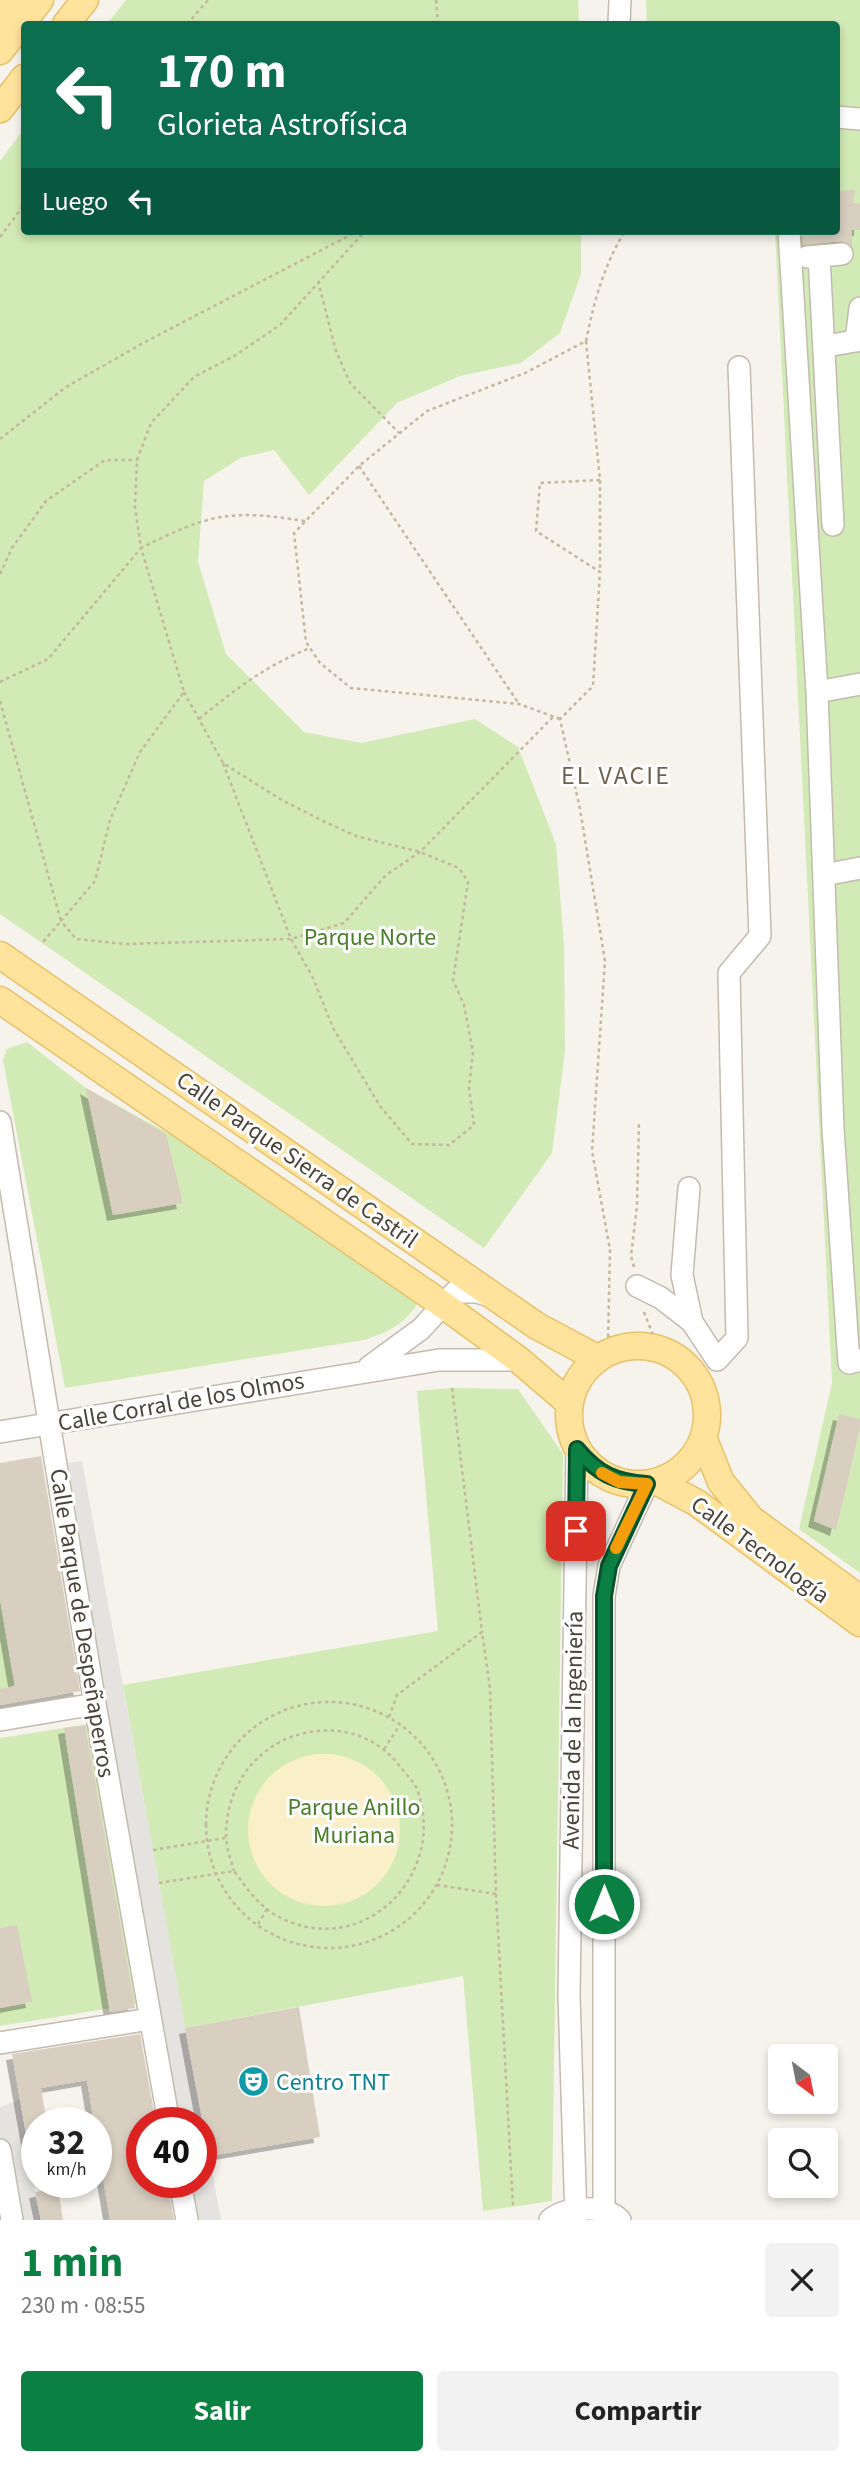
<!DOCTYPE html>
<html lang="es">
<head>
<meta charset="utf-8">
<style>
  body { margin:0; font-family:"Source Sans 3",sans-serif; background:#f2f2f2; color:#222; height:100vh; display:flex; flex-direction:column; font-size:26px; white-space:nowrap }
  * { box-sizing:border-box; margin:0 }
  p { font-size:23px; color:#767676 }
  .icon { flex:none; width:38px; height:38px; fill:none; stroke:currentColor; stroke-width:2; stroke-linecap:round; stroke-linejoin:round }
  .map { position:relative; height:2220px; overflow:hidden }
  .details { display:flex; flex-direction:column; background:#fff; flex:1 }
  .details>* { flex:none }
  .banner { position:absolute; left:21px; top:21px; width:819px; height:214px; border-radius:7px; box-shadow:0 4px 10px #0003; background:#0b6e4f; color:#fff; overflow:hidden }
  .needle { width:46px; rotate:148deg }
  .fabs { position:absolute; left:768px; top:2044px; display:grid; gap:14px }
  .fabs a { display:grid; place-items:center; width:70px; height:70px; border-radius:7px; background:#fff; box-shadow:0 4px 10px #0003; font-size:35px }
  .speed { position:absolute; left:21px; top:2107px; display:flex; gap:14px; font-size:35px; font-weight:700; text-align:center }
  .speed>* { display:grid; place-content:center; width:91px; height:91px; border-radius:50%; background:#fff; box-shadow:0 4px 10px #0003; line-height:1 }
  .speed small { font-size:18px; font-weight:400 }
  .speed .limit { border:10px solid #d22; background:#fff; color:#111 }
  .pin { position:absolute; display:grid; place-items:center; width:60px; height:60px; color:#fff; margin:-30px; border-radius:14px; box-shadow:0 4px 10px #0006 }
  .me { position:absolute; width:77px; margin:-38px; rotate:0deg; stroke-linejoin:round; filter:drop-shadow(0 0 5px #0008) }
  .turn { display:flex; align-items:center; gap:24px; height:147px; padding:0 21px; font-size:32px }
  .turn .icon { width:91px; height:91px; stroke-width:2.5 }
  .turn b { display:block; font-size:49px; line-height:60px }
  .then { display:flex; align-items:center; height:66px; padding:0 21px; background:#0003; gap:14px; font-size:26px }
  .round { display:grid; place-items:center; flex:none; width:74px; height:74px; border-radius:7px; background:#f2f2f2 }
  .head { display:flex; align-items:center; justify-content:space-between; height:119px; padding:0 21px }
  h1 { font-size:42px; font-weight:700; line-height:52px; color:#0b8043 }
  .cta { display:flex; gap:14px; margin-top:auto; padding:14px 21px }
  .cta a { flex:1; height:80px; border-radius:7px; background:#0b8043; color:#fff; font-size:28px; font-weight:700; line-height:80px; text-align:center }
  .cta a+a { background:#f2f2f2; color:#222 }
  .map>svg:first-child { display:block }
</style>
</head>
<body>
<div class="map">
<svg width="860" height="2220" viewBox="0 0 860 2220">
  <defs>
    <filter id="shadow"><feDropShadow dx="-6" dy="6" stdDeviation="0" flood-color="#0004"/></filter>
  </defs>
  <rect width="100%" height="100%" fill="#f6f3ec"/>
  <!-- green -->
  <path fill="#d2eab5" d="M 126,0 L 578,0 L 579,24 L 107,24 Z
    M 646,0 L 860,0 L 860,1573 L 799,1529 L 832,1383 L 775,231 L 836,231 L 836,24 L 647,24 Z
    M 24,129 L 24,231 L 581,231 L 581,274 L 560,333 L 521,363 L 460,376 L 397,403 L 309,495 L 274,450 L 240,458 L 204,481 L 198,562 L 226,654 L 304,732 L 361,743 L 475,719 L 518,747 L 556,844 L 564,945 L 565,1051 L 552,1153 L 484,1248 L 0,914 L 0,161 Z
    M 27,1042 L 86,1088 L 166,1132 L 425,1292 C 408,1321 395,1330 364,1340 L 65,1388 L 3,1060 L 7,1049 Z
    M 452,1388 L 518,1389 L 563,1454 L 552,2201 L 483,2211 L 463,1976 L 185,2028 L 123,1685 L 438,1631 L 417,1391 Z
    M 0,1599 L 15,1690 L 0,1689 Z
    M 96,1723 L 142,2003 L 0,2026 L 0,1738 Z"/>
  <!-- sand -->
  <path fill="#f9efc9" d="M248 1830a76 76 0 1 1 152 0a76 76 0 1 1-152 0Z"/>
  <!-- parking -->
  <path fill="#e5e3e0" d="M 82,1461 L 209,2156 L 221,2220 L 188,2220 L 182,2182 L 201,2182 L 201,2123 L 173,2123 L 68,1463 Z
    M 20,2100 L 35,2192 L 41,2220 L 0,2220 L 0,2107 Z"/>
  <!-- building -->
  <path fill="#d8cfc1" filter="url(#shadow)" d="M 855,190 L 853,203 L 860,204 L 860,230 L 852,230 L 852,246 L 841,241 L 803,245 L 802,231 L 836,231 L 836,191 Z
    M 86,1088 L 166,1134 L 183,1203 L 113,1215 Z
    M 839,1414 L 860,1419 L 860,1428 L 836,1530 L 814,1521 Z
    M 41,1456 L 80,1691 L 0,1705 L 0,1689 L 15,1686 L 0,1599 L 0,1463 Z
    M 85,1725 L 135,2008 L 110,2012 L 64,1728 Z
    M 17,1925 L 32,2002 L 0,2008 L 0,1928 Z
    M 299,2007 L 320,2137 L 209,2156 L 185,2028 Z
    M 140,2034 L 156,2123 L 142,2123 L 142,2182 L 167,2182 L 174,2220 L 110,2220 L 87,2080 L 41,2088 L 47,2123 L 37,2123 L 37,2155 L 30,2156 L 12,2054 Z
    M 58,2188 L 63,2220 L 41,2220 L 35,2192 Z"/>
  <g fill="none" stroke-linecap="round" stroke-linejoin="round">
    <defs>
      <path id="minor" d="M 619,24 L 620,0
        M 836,117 L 860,119
        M 789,231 L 817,692 L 833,1129 L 849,1363 L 860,1360
        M 819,256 L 833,525
        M 807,257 L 842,254
        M 856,341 L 860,308
        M 826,346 L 860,340
        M 817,692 L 860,684
        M 824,875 L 860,868
        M 0,1122 L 95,1704 L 169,2123
        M 689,1188 L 682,1275 L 692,1322 L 717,1360 L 737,1338 L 729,973 L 760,936 L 739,367
        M 637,1286 L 661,1298 L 692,1322
        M 369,1367 L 421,1329 L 455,1292 L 477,1292 L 493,1297
        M 0,1432 L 439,1360 L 519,1360
        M 0,1720 L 95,1704
        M 0,2043 L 150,2019
        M 0,2150 L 12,2220
        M 180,2182 L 187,2220
        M 550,2220 C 565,2206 606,2204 620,2220
        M 576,2220 L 569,1996 L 577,1449
        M 604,2220 L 604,1596 L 609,1566 L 647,1484"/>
      <path id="major" d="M 0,16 L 13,0
        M 66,24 L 85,0
        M 0,51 L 40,0
        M 0,109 L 24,78
        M 0,955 L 537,1326 L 597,1358
        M 0,1000 L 442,1304 L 519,1360 L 569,1403
        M569 1415a69 69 0 1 1 138 0a69 69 0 1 1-138 0Z
        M 704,1440 L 721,1482 L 751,1519 L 860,1599
        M 658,1482 L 697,1503 L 860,1623"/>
    </defs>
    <!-- minor casing -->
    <use href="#minor" stroke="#c2bbae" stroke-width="24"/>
    <!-- major casing -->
    <use href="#major" stroke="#e6c16a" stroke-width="29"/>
    <!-- path -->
    <path stroke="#c4b79f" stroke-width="2.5" stroke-dasharray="3.5 3.5" stroke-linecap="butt" d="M 436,0 L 438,24
      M 187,24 L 208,0
      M 0,237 L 24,205
      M 318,281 L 336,351 L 350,383 L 399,433
      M 586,341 L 600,480 L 600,571
      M 0,439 L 66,387 L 145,342 L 358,231
      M 359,466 L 519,704
      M 600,480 L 540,483 L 536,531 L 600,572 L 593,686 L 560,719 L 580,809 L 605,961 L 592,1151 L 610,1250 L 608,1341
      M 305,521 C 229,509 209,514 141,548 L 135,507 L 137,460 L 151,423 L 194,377 L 236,355 L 280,325 L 365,231
      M 0,574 L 12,548 L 46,501 L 105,460 L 137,460
      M 0,682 L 48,659 L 141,548 L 184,692 L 140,752 L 110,820 L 95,881 L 61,921 L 76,939 L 126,944 L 291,939 L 344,923 L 386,875 L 420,852 L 553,717
      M 184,692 L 223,763 L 280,799 L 323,821 L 356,836 L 420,852 L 459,868 L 468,882 L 453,980 L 464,1005 L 473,1052 L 469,1088 L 474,1125 L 449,1145 L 412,1144 L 380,1106 L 333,1028 L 313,978 L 291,939 L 223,763
      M 0,701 L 61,921 L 42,943
      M 199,719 C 234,690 267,665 310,648
      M 560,719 L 519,704 L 351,688 L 320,663 L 306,642 L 294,533 L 359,466 L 427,411 L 525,373 L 586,341 C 594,301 604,265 625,231
      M 634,1267 L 631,1256 L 637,1206 L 639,1121
      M 644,1312 L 658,1348
      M 452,1388 L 482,1632
      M206 1825a123 123 0 1 1 246 0a123 123 0 1 1-246 0Z
      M 389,1717 L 397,1695 L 482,1632 L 490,1688 L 496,1895 L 513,2207
      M 384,1749 L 400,1725
      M 153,1850 L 225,1838
      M 159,1883 L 234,1871 C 248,1890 261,1909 283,1919 C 366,1958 448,1873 417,1789 C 413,1780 404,1772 398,1764 C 378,1739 349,1728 318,1731 C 263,1736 226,1781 226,1835 C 226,1847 231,1860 234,1871
      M 437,1885 L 496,1894
      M 258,1924 L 267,1909"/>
    <!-- minor -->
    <use href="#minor" stroke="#fff" stroke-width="21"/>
    <!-- major -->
    <use href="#major" stroke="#ffe39c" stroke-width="26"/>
  </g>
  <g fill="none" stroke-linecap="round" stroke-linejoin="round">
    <defs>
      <path id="route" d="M 576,1531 L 577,1449 C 598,1474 615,1482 647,1484 L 609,1566 L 604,1596 L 604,1904"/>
    </defs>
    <!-- route casing -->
    <use href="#route" stroke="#07532c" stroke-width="18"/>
    <!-- route -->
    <use href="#route" stroke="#0b8043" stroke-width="12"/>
    <!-- slow -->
    <path stroke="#f59e0b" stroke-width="12" d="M 602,1473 L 619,1482 L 647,1484 L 616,1548"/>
  </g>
  <!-- icons -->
  <defs>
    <symbol id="theatre-disc" viewBox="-11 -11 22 22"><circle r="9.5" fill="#0f9aa8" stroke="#fff"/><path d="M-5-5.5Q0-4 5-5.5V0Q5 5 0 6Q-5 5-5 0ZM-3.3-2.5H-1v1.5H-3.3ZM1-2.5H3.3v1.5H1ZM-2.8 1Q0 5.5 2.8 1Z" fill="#fff"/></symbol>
  </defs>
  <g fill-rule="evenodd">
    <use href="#theatre-disc" x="236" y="2064" width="35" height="35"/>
  </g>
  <g text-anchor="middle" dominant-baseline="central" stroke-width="6" stroke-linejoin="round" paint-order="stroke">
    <!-- park labels -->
    <g font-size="24" fill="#4a7f2a" stroke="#fff">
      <text x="370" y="937">Parque Norte</text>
      <text x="354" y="1807">Parque Anillo<tspan x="354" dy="28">Muriana</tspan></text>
    </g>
    <!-- street labels -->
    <g font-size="24" fill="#4b4439" stroke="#fff">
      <text transform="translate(297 1160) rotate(35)">Calle Parque Sierra de Castril</text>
      <text transform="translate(181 1402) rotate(-10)">Calle Corral de los Olmos</text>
      <text transform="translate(760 1550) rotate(36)">Calle Tecnología</text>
      <text transform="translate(82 1623) rotate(81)">Calle Parque de Despeñaperros</text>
      <text transform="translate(573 1730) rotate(-89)">Avenida de la Ingeniería</text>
    </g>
    <!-- culture labels -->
    <g font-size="24" fill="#0d838f" stroke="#fff" text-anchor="start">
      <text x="276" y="2082">Centro TNT</text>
    </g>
    <!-- neighbourhood labels -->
    <g font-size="26" letter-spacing="2" fill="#6e6250" stroke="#fff">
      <text x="616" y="775">EL VACIE</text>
    </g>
  </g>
</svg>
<div class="fabs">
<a><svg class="needle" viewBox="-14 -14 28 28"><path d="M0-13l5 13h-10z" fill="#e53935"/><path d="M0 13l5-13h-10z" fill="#767676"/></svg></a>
<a><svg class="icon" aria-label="search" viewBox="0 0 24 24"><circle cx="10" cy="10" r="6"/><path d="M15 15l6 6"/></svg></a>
</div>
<div class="speed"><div>32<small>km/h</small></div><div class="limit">40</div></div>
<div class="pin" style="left:576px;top:1531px;background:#d93025"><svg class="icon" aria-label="arrive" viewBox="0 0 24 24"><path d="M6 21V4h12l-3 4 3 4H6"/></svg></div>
<svg class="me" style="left:604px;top:1904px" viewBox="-20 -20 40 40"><circle r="17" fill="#0b8043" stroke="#fff" stroke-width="3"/><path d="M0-11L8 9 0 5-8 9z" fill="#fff"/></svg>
<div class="banner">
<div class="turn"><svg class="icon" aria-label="left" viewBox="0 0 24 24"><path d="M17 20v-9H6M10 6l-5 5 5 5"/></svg><div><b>170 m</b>Glorieta Astrofísica</div></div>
<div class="then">Luego<svg class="icon" aria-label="left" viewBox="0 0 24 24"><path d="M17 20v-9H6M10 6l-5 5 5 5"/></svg></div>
</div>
</div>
<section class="details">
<div class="head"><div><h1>1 min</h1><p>230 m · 08:55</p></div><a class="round"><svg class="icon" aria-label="close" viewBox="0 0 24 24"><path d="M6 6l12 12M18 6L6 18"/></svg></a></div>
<div class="cta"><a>Salir</a><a>Compartir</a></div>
</section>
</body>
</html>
